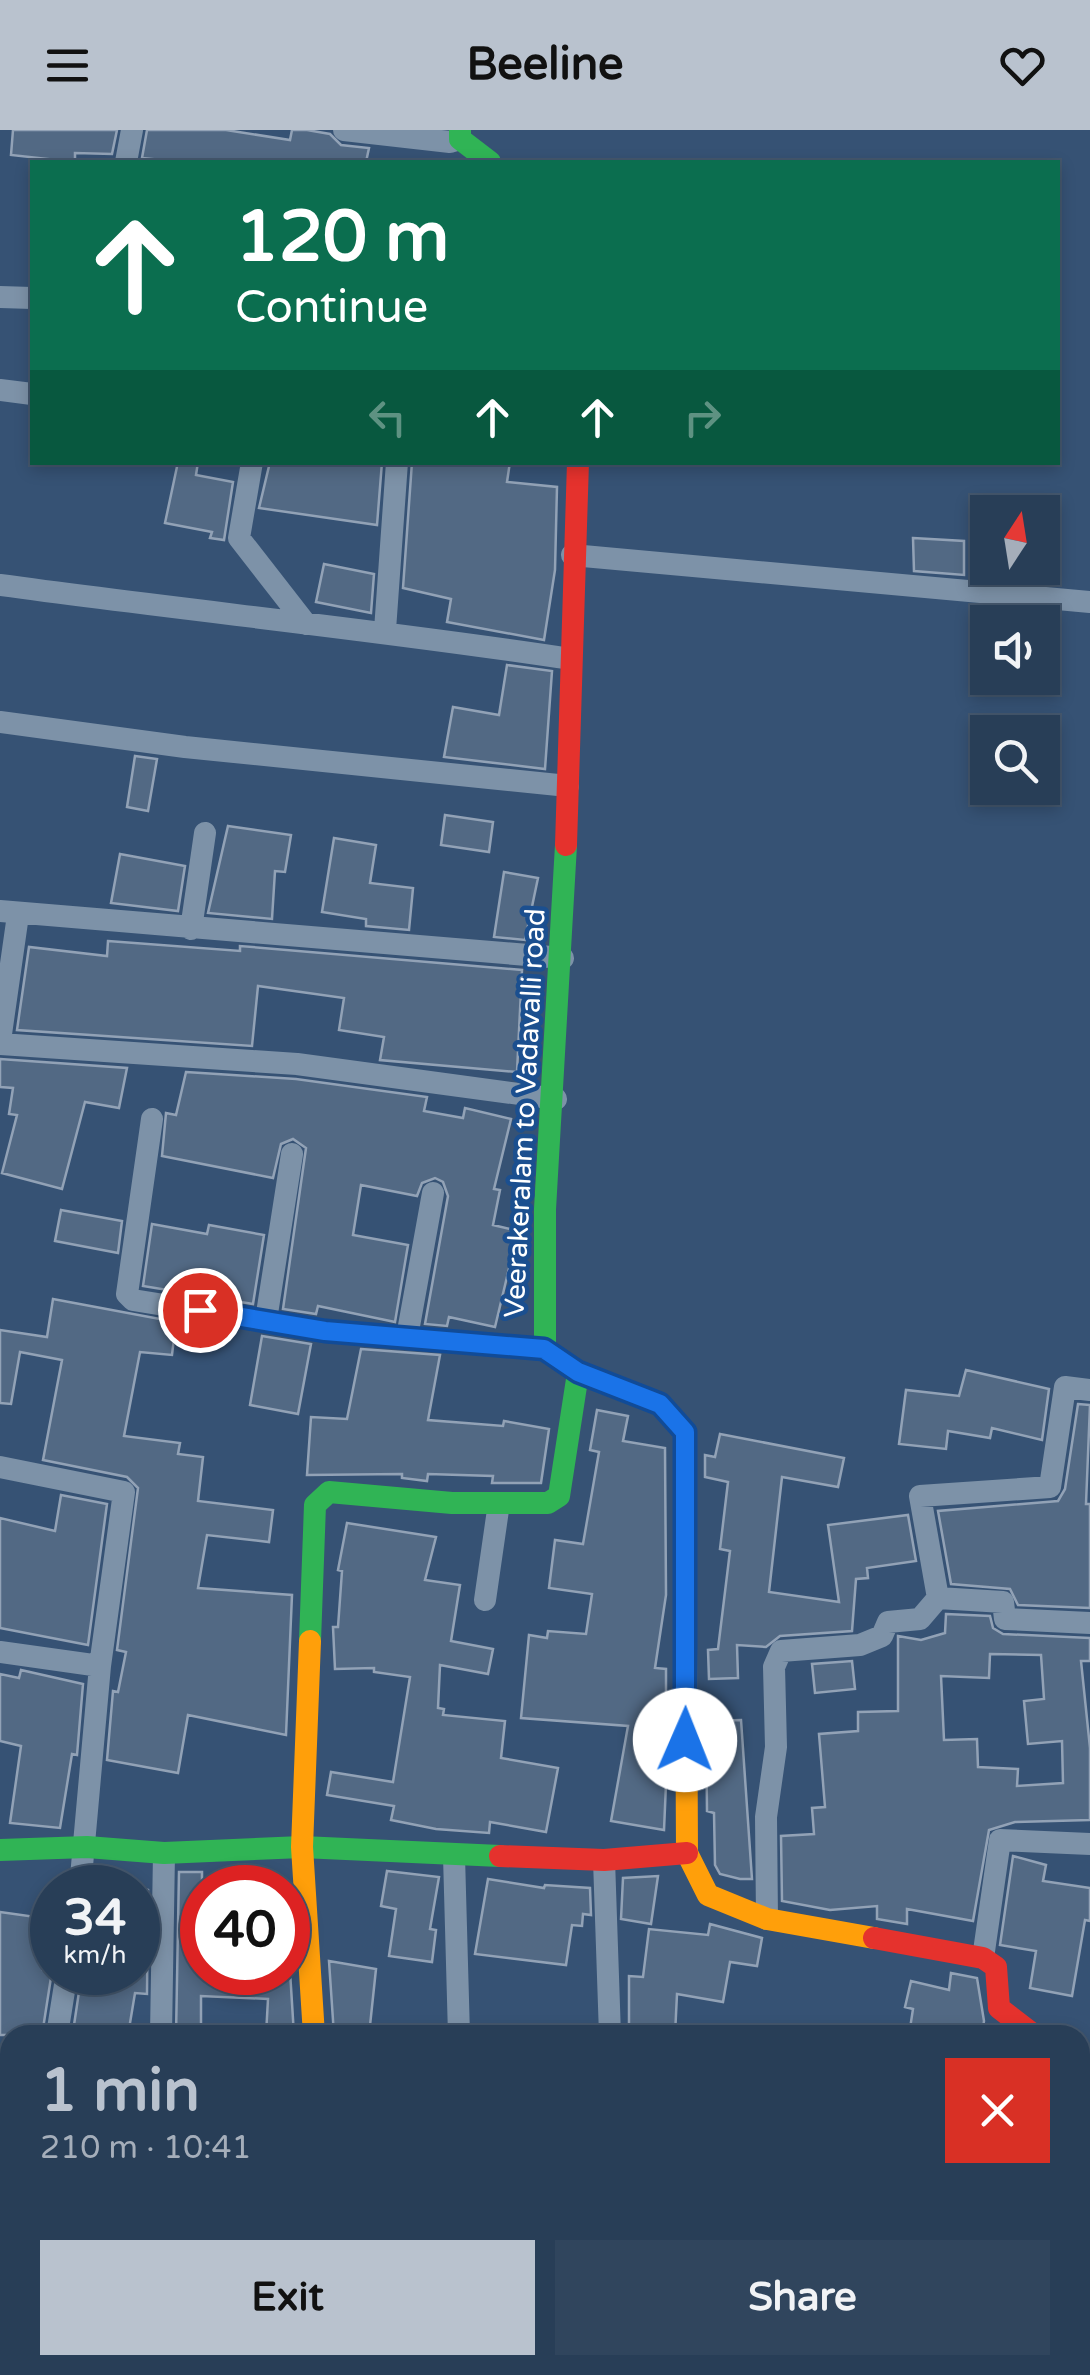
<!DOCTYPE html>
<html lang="en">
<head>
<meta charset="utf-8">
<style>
  body { margin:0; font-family:"Varela Round",sans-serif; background:#30455d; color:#f1f3f6; height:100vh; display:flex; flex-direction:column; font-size:38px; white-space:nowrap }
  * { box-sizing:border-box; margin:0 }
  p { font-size:32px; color:#a5aeba }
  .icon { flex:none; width:55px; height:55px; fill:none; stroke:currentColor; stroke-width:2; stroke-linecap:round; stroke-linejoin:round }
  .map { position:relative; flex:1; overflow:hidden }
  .sheet { position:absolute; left:0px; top:1895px; width:1090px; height:350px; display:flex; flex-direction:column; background:#283e57; border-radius:30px 30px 0 0; box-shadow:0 5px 15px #0003,0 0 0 2px #44576d }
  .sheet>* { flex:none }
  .hud { position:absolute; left:30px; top:30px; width:1030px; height:305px; border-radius:0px; box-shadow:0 5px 15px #0003,0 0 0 2px #44576d; background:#0b6e4f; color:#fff; overflow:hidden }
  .needle { width:65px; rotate:12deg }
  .tools { position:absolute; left:970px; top:365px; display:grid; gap:20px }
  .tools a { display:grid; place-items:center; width:90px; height:90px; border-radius:0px; background:#283e57; box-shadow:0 5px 15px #0003,0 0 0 2px #44576d; font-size:50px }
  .speed { position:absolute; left:30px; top:1735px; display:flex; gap:20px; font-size:50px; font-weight:700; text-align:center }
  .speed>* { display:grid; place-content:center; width:130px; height:130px; border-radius:50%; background:#283e57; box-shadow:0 5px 15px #0003,0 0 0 2px #44576d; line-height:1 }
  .speed small { font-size:25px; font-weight:400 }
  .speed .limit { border:15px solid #d22; background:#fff; color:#111 }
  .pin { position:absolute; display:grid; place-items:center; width:85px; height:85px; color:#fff; margin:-42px; border:5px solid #fff; border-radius:50%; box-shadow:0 2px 10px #0007 }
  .me { position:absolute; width:110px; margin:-55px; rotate:1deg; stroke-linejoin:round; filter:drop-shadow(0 0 8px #0008) }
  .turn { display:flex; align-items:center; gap:35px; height:210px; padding:0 40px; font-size:45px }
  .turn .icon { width:130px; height:130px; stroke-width:2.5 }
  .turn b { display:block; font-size:70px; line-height:85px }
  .lanes { display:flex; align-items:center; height:95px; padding:0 40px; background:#0003; justify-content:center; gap:50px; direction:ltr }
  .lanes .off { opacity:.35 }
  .round { display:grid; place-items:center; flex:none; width:105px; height:105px; border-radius:0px; background:#30455d }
  .headline { display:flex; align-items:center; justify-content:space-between; height:170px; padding:0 40px }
  h1 { font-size:60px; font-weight:800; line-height:75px; color:#b9c2ce }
  .primary-button { display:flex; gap:20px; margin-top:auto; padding:20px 40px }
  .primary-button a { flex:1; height:115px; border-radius:0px; background:#b9c2ce; color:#111; font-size:40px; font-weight:800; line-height:115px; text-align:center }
  .primary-button a+a { background:#30455d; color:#f1f3f6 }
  header { display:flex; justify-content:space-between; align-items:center; height:130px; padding:0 40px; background:#b9c2ce; color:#111; font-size:45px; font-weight:800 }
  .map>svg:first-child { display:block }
</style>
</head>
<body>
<header><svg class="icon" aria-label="menu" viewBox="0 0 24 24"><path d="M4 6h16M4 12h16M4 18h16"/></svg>Beeline<svg class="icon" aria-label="heart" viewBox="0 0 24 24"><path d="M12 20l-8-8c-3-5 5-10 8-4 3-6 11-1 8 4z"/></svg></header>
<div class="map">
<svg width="1090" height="2245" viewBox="0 0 1090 2245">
  <rect width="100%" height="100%" fill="#365274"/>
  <!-- building -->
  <path fill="#526984" stroke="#92a2b6" stroke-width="2.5" fill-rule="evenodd" d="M 13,0 L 117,0 L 112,24 L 75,23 L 75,32 L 11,25 Z
    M 147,0 L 226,0 L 290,10 L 292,0 L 307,0 L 330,4 L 341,15 L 369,18 L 366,32 L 181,32 L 142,28 Z
    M 178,332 L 198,332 L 196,345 L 233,352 L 224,410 L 210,408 L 212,402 L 165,393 Z
    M 270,332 L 382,332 L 377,395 L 259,378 Z
    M 412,332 L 510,332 L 507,352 L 557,357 L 555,440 L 544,510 L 447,492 L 451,469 L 403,458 Z
    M 913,408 L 964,411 L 964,445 L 914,441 Z
    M 324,434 L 374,444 L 371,483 L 316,472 Z
    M 507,535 L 552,541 L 545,639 L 444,627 L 453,577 L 499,585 Z
    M 135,626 L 157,629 L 148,681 L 127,677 Z
    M 445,685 L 493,692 L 489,722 L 441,715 Z
    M 228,696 L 291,705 L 285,742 L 275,741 L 272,789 L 208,783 Z
    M 334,708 L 376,715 L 370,753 L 413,758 L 409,800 L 366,796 L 366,789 L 322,782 Z
    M 120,724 L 185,736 L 178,781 L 111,773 Z
    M 504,742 L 538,748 L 525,810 L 494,807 Z
    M 108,811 L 240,821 L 240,816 L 522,840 L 517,942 L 380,930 L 384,907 L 339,900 L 344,868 L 258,856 L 252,916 L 17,900 L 29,817 L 107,826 Z
    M 0,929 L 127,938 L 119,978 L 85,972 L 62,1059 L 2,1043 L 17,985 L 9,984 L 13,958 L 0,957 Z
    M 186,942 L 296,949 L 427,967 L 424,981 L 463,988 L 465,978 L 511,989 L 494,1059 L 500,1060 L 493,1095 L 518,1101 L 495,1197 L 449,1187 L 447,1196 L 425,1194 L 448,1066 L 443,1052 L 435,1048 L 422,1053 L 417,1066 L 361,1055 L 353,1105 L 408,1115 L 395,1192 L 318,1176 L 316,1184 L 283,1179 L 306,1018 L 293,1009 L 281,1014 L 273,1048 L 162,1026 L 166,983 L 176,985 Z
    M 61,1080 L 122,1091 L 118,1123 L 55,1111 Z
    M 152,1094 L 207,1104 L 209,1095 L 264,1105 L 253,1174 L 143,1156 Z
    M 53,1169 L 176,1192 L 172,1225 L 140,1222 L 124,1306 L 180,1313 L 178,1324 L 203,1327 L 198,1371 L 273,1380 L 269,1412 L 207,1405 L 198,1458 L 292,1465 L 286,1605 L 188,1585 L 178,1643 L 107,1630 L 113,1561 L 118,1562 L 126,1522 L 117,1520 L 138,1358 L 127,1347 L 43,1330 L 62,1230 L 20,1222 L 11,1274 L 0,1273 L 0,1200 L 47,1207 Z
    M 262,1206 L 311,1214 L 298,1284 L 250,1275 Z
    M 361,1219 L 440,1225 L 428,1290 L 503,1296 L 504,1291 L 549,1299 L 541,1353 L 492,1353 L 493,1346 L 428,1344 L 427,1351 L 402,1348 L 402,1344 L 307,1345 L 311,1287 L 347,1289 Z
    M 966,1240 L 1049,1259 L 1042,1310 L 992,1298 L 990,1308 L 948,1301 L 946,1319 L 899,1314 L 906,1260 L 959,1266 Z
    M 1078,1274 L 1090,1275 L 1086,1374 L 1090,1374 L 1090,1478 L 1018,1475 L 1010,1459 L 951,1454 L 938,1381 L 1058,1371 L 1065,1359 Z
    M 597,1280 L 628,1286 L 623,1311 L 665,1318 L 666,1465 L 655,1538 L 666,1539 L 666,1591 L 648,1590 L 646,1627 L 667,1631 L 664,1700 L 611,1691 L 628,1596 L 521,1588 L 529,1505 L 547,1508 L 548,1501 L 586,1504 L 592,1464 L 549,1458 L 555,1410 L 583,1414 L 599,1322 L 590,1320 Z
    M 720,1304 L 844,1328 L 838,1357 L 782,1347 L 769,1462 L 839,1472 L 828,1395 L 908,1385 L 916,1431 L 867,1438 L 868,1448 L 856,1449 L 852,1501 L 780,1506 L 766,1517 L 737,1515 L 738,1548 L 709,1549 L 708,1520 L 718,1519 L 730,1421 L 720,1419 L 728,1352 L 705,1347 L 705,1325 L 715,1327 Z
    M 61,1365 L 107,1374 L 88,1515 L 0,1498 L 0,1388 L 55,1401 Z
    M 347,1393 L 436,1407 L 425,1450 L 460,1455 L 451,1511 L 493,1519 L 488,1544 L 440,1535 L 438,1578 L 444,1579 L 443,1585 L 505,1591 L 501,1628 L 558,1638 L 546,1702 L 490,1692 L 489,1703 L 436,1699 L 391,1690 L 394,1676 L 327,1665 L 331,1642 L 393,1652 L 410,1547 L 374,1542 L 374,1538 L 335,1539 L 333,1497 L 338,1497 L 342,1441 L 338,1440 Z
    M 946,1484 L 990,1486 L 993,1498 L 1003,1504 L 1090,1508 L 1090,1531 L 1081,1531 L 1090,1618 L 1090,1690 L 1015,1692 L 989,1700 L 973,1791 L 907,1779 L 907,1794 L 877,1789 L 877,1776 L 830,1780 L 782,1771 L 781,1706 L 814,1704 L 812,1678 L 825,1677 L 819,1604 L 858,1601 L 858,1582 L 898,1581 L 898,1506 L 921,1510 L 945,1503 ZM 990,1524 L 1041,1525 L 1044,1569 L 1024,1571 L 1028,1614 L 1062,1611 L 1063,1653 L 1017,1656 L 1018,1639 L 978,1637 L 977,1609 L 944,1610 L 941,1546 L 989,1548 Z
    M 852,1531 L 855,1559 L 815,1563 L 812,1534 Z
    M 21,1540 L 83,1554 L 77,1625 L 72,1624 L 60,1698 L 10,1693 L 21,1616 L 0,1611 L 0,1544 L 19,1548 Z
    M 741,1590 L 752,1749 L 740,1749 L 720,1744 L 715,1735 L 714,1683 L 707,1681 L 706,1591 Z
    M 1013,1726 L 1046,1735 L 1043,1751 L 1090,1758 L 1090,1791 L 1085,1790 L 1072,1866 L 1030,1858 L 1036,1821 L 1000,1815 Z
    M 387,1741 L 439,1747 L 430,1799 L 436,1800 L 432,1832 L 389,1826 L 396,1779 L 381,1776 Z
    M 179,1742 L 202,1742 L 202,1842 L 288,1842 L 289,1825 L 294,1905 L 266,1905 L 268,1869 L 201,1866 L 201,1905 L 176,1905 Z
    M 658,1746 L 651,1794 L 621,1789 L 623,1748 Z
    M 488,1749 L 544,1758 L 545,1755 L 590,1758 L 591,1785 L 583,1784 L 582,1796 L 572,1795 L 566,1835 L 475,1824 Z
    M 138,1757 L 148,1760 L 147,1864 L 135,1863 L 128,1905 L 74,1895 L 82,1842 L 138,1842 Z
    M 0,1782 L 50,1789 L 43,1840 L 52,1841 L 42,1905 L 0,1905 Z
    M 710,1794 L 762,1808 L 757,1836 L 730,1832 L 723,1872 L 677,1864 L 675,1905 L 629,1905 L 629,1846 L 643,1847 L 649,1799 L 708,1805 Z
    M 329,1831 L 376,1839 L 369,1905 L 334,1905 Z
    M 951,1843 L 977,1848 L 984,1891 L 982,1905 L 909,1905 L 913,1879 L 905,1877 L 911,1851 L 949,1860 Z"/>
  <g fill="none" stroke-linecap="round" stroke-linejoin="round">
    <!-- street -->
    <path stroke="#7d92a8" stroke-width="22" d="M 344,0 L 450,12 L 460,9
      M 126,32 L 132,0
      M 0,167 L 32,168
      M 0,260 L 32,264
      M 252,332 L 239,408 L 306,494
      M 572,425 L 1090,472
      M 0,455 C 190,481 381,500 571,529
      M 385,500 L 397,332
      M 0,592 L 185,617 L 568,656
      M 0,781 L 563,828
      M 191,799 L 205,703
      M 0,911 L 18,785
      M 0,914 L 297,934 L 556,969
      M 152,989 L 127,1164 L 133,1170 L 325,1201 L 545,1219
      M 266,1190 L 292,1024
      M 407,1207 L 433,1063
      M 0,1337 L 124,1362 L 100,1536 L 80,1758
      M 938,1468 L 1003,1472 L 1005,1489 L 1090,1493
      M 485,1470 L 499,1373
      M 0,1522 L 100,1536
      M 454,1726 L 459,1905
      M 604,1730 L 610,1905
      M 767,1789 L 766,1687 L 776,1617 L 774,1537 L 781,1521 L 860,1515 L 882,1506 L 888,1492 L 920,1489 L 938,1468 L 920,1366 L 1050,1357 L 1065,1257 L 1090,1260
      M 983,1828 L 1000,1710 L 1090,1714
      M 57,1905 L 67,1842
      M 161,1905 L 164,1723
      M 1080,1991 L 1090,1990
      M 0,2104 L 10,2105
      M 1080,2120 L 1090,2122
      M 0,2194 L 10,2194
      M 162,2235 L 162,2245
      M 470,2235 L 470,2245
      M 633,2235 L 634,2245
      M 16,2245 L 18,2235
      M 321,2245 L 321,2235
      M 744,2245 L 766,2235
      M 905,2245 L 907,2235"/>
    <!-- fast -->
    <path stroke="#30b455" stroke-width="22" d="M 460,0 L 460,9 L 490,32
      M 566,715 L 545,1079 L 545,1219 L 578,1243 L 660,1275 L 680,1296
      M 310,1511 L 315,1375 L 329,1362 L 452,1373 L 548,1373 L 559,1366 L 578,1243
      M 0,1720 L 87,1717 L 164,1723 L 302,1717 L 500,1726"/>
    <!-- slow -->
    <path stroke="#ff9f0a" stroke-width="22" d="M 680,1296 L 685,1301 L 687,1723 L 708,1765 L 767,1789 L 874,1808
      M 310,1511 L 302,1717 L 314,1905"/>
    <!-- jam -->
    <path stroke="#e5322d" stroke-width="22" d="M 566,715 L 578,332
      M 500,1726 L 604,1730 L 687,1723
      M 874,1808 L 983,1828 L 996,1837 L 999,1878 L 1034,1905
      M 1080,1941 L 1090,1948"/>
  </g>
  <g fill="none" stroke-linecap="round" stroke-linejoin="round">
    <defs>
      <path id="route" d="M 200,1180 L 325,1201 L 544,1219 L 578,1242 L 660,1274 L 685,1302 L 685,1610"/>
    </defs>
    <!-- route casing -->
    <use href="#route" stroke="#114b97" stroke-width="25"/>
    <!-- route -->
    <use href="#route" stroke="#1a73e8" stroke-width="18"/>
  </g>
  <g text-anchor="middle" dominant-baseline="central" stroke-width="9" stroke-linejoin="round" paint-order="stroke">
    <!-- street labels -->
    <g font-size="28" fill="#fff" stroke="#1b4f8f">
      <text transform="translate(525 983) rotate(-87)">Veerakeralam to Vadavalli road</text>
    </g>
  </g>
</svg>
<div class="tools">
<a><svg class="needle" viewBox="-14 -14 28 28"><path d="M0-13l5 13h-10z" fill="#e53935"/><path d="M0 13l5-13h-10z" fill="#a5aeba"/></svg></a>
<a><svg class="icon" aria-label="sound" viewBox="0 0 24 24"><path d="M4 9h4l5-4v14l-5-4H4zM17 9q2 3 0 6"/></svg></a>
<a><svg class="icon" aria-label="search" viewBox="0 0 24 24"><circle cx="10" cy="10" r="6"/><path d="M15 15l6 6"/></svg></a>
</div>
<div class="speed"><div>34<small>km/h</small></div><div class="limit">40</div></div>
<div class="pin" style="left:200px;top:1180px;background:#d93025"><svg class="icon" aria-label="arrive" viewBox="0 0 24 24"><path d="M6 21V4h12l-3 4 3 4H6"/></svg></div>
<svg class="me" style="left:685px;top:1610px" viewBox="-20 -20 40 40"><circle r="19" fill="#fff"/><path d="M0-13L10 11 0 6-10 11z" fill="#1a73e8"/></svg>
<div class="hud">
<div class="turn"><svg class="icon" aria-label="ahead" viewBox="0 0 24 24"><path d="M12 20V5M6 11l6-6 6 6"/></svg><div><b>120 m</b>Continue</div></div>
<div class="lanes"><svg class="icon off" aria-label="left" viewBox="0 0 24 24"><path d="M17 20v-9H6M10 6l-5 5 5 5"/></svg><svg class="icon" aria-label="ahead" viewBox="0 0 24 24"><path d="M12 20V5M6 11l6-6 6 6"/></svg><svg class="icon" aria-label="ahead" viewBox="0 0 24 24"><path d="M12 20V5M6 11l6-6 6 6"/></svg><svg class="icon off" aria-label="right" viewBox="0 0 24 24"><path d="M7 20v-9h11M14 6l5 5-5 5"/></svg></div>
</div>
<section class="sheet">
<div class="headline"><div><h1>1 min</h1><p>210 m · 10:41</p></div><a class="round" style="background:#d93025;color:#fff"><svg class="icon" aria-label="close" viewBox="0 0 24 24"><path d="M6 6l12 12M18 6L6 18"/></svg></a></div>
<div class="primary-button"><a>Exit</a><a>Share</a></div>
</section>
</div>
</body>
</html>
